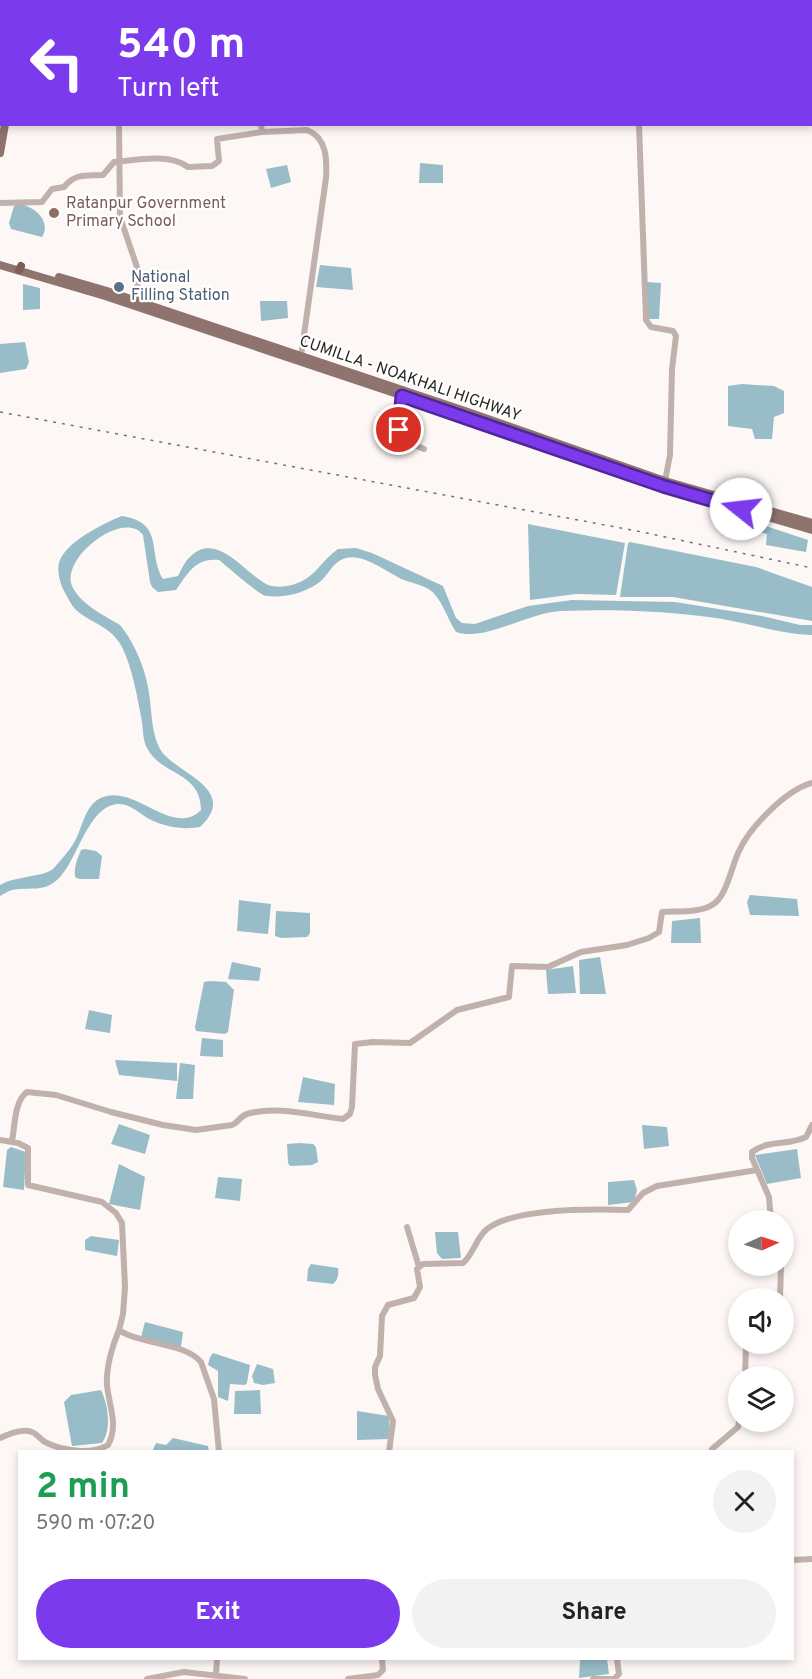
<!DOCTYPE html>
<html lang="en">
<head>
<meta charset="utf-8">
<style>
  body { margin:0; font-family:Overpass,sans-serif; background:#f2f2f2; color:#222; height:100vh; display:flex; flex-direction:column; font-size:22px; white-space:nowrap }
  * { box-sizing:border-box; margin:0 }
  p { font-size:20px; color:#767676 }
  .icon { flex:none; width:33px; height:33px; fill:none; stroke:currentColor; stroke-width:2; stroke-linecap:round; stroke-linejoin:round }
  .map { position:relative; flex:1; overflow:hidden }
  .sheet { position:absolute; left:18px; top:1450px; width:776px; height:210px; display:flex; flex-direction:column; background:#fff; border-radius:0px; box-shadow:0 3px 9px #0003 }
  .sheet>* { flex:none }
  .banner { position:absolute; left:0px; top:0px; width:813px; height:126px; box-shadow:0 3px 9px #0003; background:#7c3aed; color:#fff; overflow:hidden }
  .needle { width:39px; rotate:87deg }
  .controls { position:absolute; left:728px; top:1210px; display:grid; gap:12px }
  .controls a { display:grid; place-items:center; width:66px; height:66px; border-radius:50%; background:#fff; box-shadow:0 3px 9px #0003; font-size:30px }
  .pin { position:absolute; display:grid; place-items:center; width:51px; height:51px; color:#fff; margin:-26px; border:3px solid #fff; border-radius:50%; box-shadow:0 2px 6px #0007 }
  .me { position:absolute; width:66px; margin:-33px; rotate:286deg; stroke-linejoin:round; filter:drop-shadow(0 0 4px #0008) }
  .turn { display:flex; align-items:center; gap:21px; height:126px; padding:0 18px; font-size:27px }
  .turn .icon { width:78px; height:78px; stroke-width:2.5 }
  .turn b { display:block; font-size:42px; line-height:51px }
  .round { display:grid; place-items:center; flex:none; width:63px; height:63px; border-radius:32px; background:#f2f2f2 }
  .headline { display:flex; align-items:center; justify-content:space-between; height:102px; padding:0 18px }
  h1 { font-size:36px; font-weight:700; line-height:45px; color:#1e9e55 }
  .cta { display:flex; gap:12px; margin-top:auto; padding:12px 18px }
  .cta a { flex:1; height:69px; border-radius:36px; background:#7c3aed; color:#fff; font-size:24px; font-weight:700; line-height:69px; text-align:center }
  .cta a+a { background:#f2f2f2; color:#222 }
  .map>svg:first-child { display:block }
</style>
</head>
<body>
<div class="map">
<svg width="812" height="1679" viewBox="0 0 812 1679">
  <rect width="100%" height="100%" fill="#fdf8f5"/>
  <!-- water -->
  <path fill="#98bcc8" d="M 420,163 L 443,165 L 443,183 L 419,183 Z
    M 287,165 L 291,182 L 271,188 L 266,169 Z
    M 19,204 C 34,206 52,221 42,237 L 11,229 L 9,223 L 14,206 Z
    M 320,265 L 351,268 L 353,290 L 316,287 Z
    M 647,282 L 661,283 L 659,319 L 646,319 Z
    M 23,284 L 40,288 L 40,309 L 23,310 Z
    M 260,301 L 287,301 L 288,318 L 261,321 Z
    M 25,342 L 29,362 L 26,369 L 0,373 L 0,344 Z
    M 742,384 L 774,386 L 784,391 L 784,413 L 774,417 L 772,439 L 755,439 L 752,429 L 728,426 L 728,386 Z
    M 122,516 C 165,523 147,552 163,579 L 178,576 C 181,570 185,561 190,557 C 217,529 247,576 268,585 C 274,587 281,587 287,586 C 315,581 318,563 338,549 L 356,548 L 372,553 L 443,586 L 456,618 L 462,623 L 475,624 L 528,606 L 572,600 L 675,602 L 762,616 L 800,625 L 812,625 L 812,635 C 782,634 752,624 722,619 C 669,611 616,609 562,611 C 529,612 485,642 456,632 C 449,621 444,606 436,596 C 429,586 415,584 404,580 C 387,573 360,549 341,560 C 333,564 328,574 322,580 C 307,593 285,598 266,596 C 259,595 228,567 219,560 C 196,557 188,573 176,590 L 158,592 L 152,587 L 150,582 L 143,535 C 124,508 57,560 73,588 C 82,605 105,616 120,625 C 135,643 146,671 149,693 C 152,711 151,736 162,752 C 177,773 240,790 200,827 C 183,830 166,827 151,820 C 141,815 130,803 118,804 C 88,806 78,859 60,877 C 44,894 31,886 12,890 C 8,891 4,894 0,896 L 0,885 L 6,882 C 19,877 40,876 50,871 C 54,869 57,864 60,861 C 66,854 72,847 76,839 C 84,823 86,800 107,796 C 138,789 175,837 201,810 C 201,771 161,776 147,748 C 143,741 143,729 142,722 C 137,696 133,670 122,647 C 111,626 92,624 76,610 C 71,605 68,598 64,591 C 60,583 56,569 60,560 C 68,541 104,523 122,516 Z
    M 742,518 L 808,540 L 806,552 L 766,545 L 767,534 L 738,527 Z
    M 528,524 L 625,543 L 616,595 L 576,594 L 530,600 Z
    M 630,542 L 756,567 L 812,587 L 812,621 L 673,597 L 620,597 L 628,543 Z
    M 85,849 L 96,851 L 102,856 L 99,879 L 79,879 L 75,877 C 74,866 77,860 81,850 Z
    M 750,895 L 797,899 L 799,916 L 750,915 L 747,902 Z
    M 239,900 L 271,904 L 268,934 L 237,931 Z
    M 276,911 L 310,913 L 310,933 L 307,937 L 281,938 L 275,936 Z
    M 700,918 L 701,943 L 671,943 L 672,921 Z
    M 600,957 L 606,994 L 580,994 L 579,960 Z
    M 232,962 L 261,968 L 259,981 L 228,979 Z
    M 573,966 L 576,993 L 548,994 L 546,970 Z
    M 210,981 L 226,982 L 234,990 L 228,1032 L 225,1034 L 196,1031 L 195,1027 L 204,982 Z
    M 89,1010 L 112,1015 L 110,1033 L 85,1029 Z
    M 202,1038 L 223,1040 L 223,1057 L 200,1056 Z
    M 115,1060 L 177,1063 L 177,1081 L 119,1075 Z
    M 180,1063 L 195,1065 L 193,1099 L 176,1099 Z
    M 303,1077 L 335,1084 L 334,1105 L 298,1102 Z
    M 119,1124 L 150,1135 L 145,1154 L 111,1144 Z
    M 642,1125 L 667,1127 L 669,1146 L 644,1149 Z
    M 299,1143 L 313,1144 L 316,1147 L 318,1162 L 312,1165 L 290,1166 L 288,1163 L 287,1144 Z
    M 11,1147 L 26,1152 L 24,1190 L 3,1187 L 7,1150 Z
    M 797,1149 L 801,1178 L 767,1184 L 755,1155 Z
    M 119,1164 L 145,1177 L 140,1210 L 109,1204 Z
    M 218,1177 L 242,1179 L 240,1201 L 215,1198 Z
    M 634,1180 L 637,1190 L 634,1202 L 608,1205 L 608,1182 Z
    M 435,1232 L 458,1232 L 461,1258 L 442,1259 L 437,1253 Z
    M 91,1236 L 119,1240 L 117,1256 L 85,1250 L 85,1240 Z
    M 311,1264 L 338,1268 C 339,1274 338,1280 333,1284 L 307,1281 L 308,1269 Z
    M 145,1322 L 183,1332 L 181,1347 L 141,1337 Z
    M 213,1353 L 250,1365 L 247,1383 L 245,1385 L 230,1384 L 228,1401 L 218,1397 L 218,1371 L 208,1365 L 210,1357 Z
    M 257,1364 L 273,1369 L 275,1383 L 263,1385 L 254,1383 L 252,1376 Z
    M 101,1390 C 108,1404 112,1430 102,1443 L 72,1446 L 64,1402 L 71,1395 Z
    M 260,1390 L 261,1414 L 234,1414 L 235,1391 Z
    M 357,1411 L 389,1416 L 390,1439 L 357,1440 Z
    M 173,1438 L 208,1446 L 209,1452 L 152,1452 L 156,1443 L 166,1445 Z
    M 588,1659 L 607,1659 L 609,1674 L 579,1678 L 580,1660 Z"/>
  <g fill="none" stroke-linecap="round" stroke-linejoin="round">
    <!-- minor -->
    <path stroke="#c0b1ad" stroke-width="6" d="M 345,0 L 345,2
      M 636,0 L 636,2
      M 154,2 L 156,0
      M 582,2 L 583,0
      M 119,124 L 120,217 L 138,270 L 137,301
      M 639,124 L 646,320 L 651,327 L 673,331 L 676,336 L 672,369 L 670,455 L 665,481
      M 262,132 L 307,130 C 327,138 327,159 326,178 L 301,356
      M 0,203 L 42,202 L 52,189 L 64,187 C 76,173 85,176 103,175 L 114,162 C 137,160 169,153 188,167 L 212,166 L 219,161 L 217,139 L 262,132 L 261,124
      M 402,396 L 399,435 L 407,442 L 424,449
      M 0,1140 L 18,1143 L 28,1148 L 28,1185 L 102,1202 L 116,1213 L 122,1223 L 125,1287 L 123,1314 L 119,1330 C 141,1345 184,1342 201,1362 L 214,1399 L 219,1452
      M 12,1141 C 15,1127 14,1101 27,1092 L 56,1095 L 111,1112 L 163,1125 L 196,1130 L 232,1125 C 238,1123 240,1116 247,1114 C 277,1105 313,1116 343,1119 L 350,1114 L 352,1107 L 355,1044 L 373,1042 L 410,1043 L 457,1010 L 509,997 L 512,966 L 548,967 L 581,952 L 627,945 L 649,938 L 659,932 L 662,912 C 677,911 699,913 712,905 C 727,897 731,867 739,851 C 750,827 786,790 812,783
      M 771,1221 L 769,1197 L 752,1158 L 752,1152 C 769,1139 788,1146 806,1137 L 812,1125
      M 407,1227 L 419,1267
      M 780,1299 L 781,1266
      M 745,1377 L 746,1344
      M 738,1398 L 738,1410
      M 0,1438 C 9,1434 18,1430 28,1431 C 38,1432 39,1440 47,1443 C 64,1451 91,1455 108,1445 C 119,1424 109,1407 107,1385 C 106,1368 112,1346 119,1330
      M 389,1452 L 393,1421 L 378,1389 L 375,1375 L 375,1367 L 380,1356 L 382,1316 L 388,1305 L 414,1298 L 420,1287 L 417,1269 L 423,1264 L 463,1263 C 474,1253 476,1238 487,1229 C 514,1208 594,1209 628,1210 L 643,1193 L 657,1186 L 757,1170
      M 712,1452 L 712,1449 L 738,1427 L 739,1422
      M 792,1560 L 812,1559
      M 216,1675 L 217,1659
      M 147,1679 L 184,1672 L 245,1679
      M 348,1679 L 378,1675 L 383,1670 L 382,1659
      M 593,1679 L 613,1679
      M 614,1679 L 619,1674 L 617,1659"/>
    <!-- major -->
    <path stroke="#8f746e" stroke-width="8" d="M 30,2 L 31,0
      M 0,153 L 5,124
      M 0,265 L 105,296 L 466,417 L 663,486 L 812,530
      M 59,277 L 107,291 L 468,412 L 665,481 L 812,523"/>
    <!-- highway -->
    <path stroke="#7d5f58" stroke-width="8" d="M 19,270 L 21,266"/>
    <!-- rail -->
    <path stroke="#777370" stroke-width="1.5" stroke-dasharray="3 6" stroke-linecap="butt" d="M 0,412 L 637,531 L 812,568"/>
  </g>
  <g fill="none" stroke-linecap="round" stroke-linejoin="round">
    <defs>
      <path id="route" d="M 399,430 L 402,396 L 663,486 L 741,509"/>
    </defs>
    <!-- route casing -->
    <use href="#route" stroke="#51269a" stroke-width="15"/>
    <!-- route -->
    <use href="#route" stroke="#7c3aed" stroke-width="10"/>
  </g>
  <!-- markers -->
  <circle fill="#8d6e63" stroke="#fff" stroke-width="2" cx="54" cy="213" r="6"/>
  <circle fill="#5c6f8a" stroke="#fff" stroke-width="2" cx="119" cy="287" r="6"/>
  <g text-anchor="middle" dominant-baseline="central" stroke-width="4.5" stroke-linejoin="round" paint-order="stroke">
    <!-- education labels -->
    <g font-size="16" fill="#785e54" stroke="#fff" text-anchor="start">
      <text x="66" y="204">Ratanpur Government<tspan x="66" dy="18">Primary School</tspan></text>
    </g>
    <!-- service labels -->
    <g font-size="16" fill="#4e5e75" stroke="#fff" text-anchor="start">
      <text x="131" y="278">National<tspan x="131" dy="18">Filling Station</tspan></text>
    </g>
    <!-- street labels -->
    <g font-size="16" fill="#292522" stroke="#fff">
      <text transform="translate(410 379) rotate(19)">CUMILLA - NOAKHALI HIGHWAY</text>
    </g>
  </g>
</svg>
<div class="controls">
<a><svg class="needle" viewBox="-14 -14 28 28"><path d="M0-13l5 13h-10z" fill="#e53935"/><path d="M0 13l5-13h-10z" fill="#767676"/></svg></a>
<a><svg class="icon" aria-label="sound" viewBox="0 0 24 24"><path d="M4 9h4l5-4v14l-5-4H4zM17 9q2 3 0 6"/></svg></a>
<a><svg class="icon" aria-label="layers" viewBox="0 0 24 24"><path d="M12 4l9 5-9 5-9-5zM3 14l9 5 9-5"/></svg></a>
</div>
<div class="pin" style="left:399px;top:430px;background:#d93025"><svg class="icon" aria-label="arrive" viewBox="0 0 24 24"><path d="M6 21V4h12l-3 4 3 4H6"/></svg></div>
<svg class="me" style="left:741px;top:509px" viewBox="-20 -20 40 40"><circle r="19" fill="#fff"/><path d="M0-13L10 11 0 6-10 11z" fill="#7c3aed"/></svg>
<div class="banner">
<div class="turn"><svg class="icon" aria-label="left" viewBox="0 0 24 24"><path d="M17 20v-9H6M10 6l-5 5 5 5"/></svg><div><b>540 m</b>Turn left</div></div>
</div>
<section class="sheet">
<div class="headline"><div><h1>2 min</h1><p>590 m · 07:20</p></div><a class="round"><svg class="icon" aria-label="close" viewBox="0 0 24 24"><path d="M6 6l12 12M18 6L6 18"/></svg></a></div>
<div class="cta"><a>Exit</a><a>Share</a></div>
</section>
</div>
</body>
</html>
